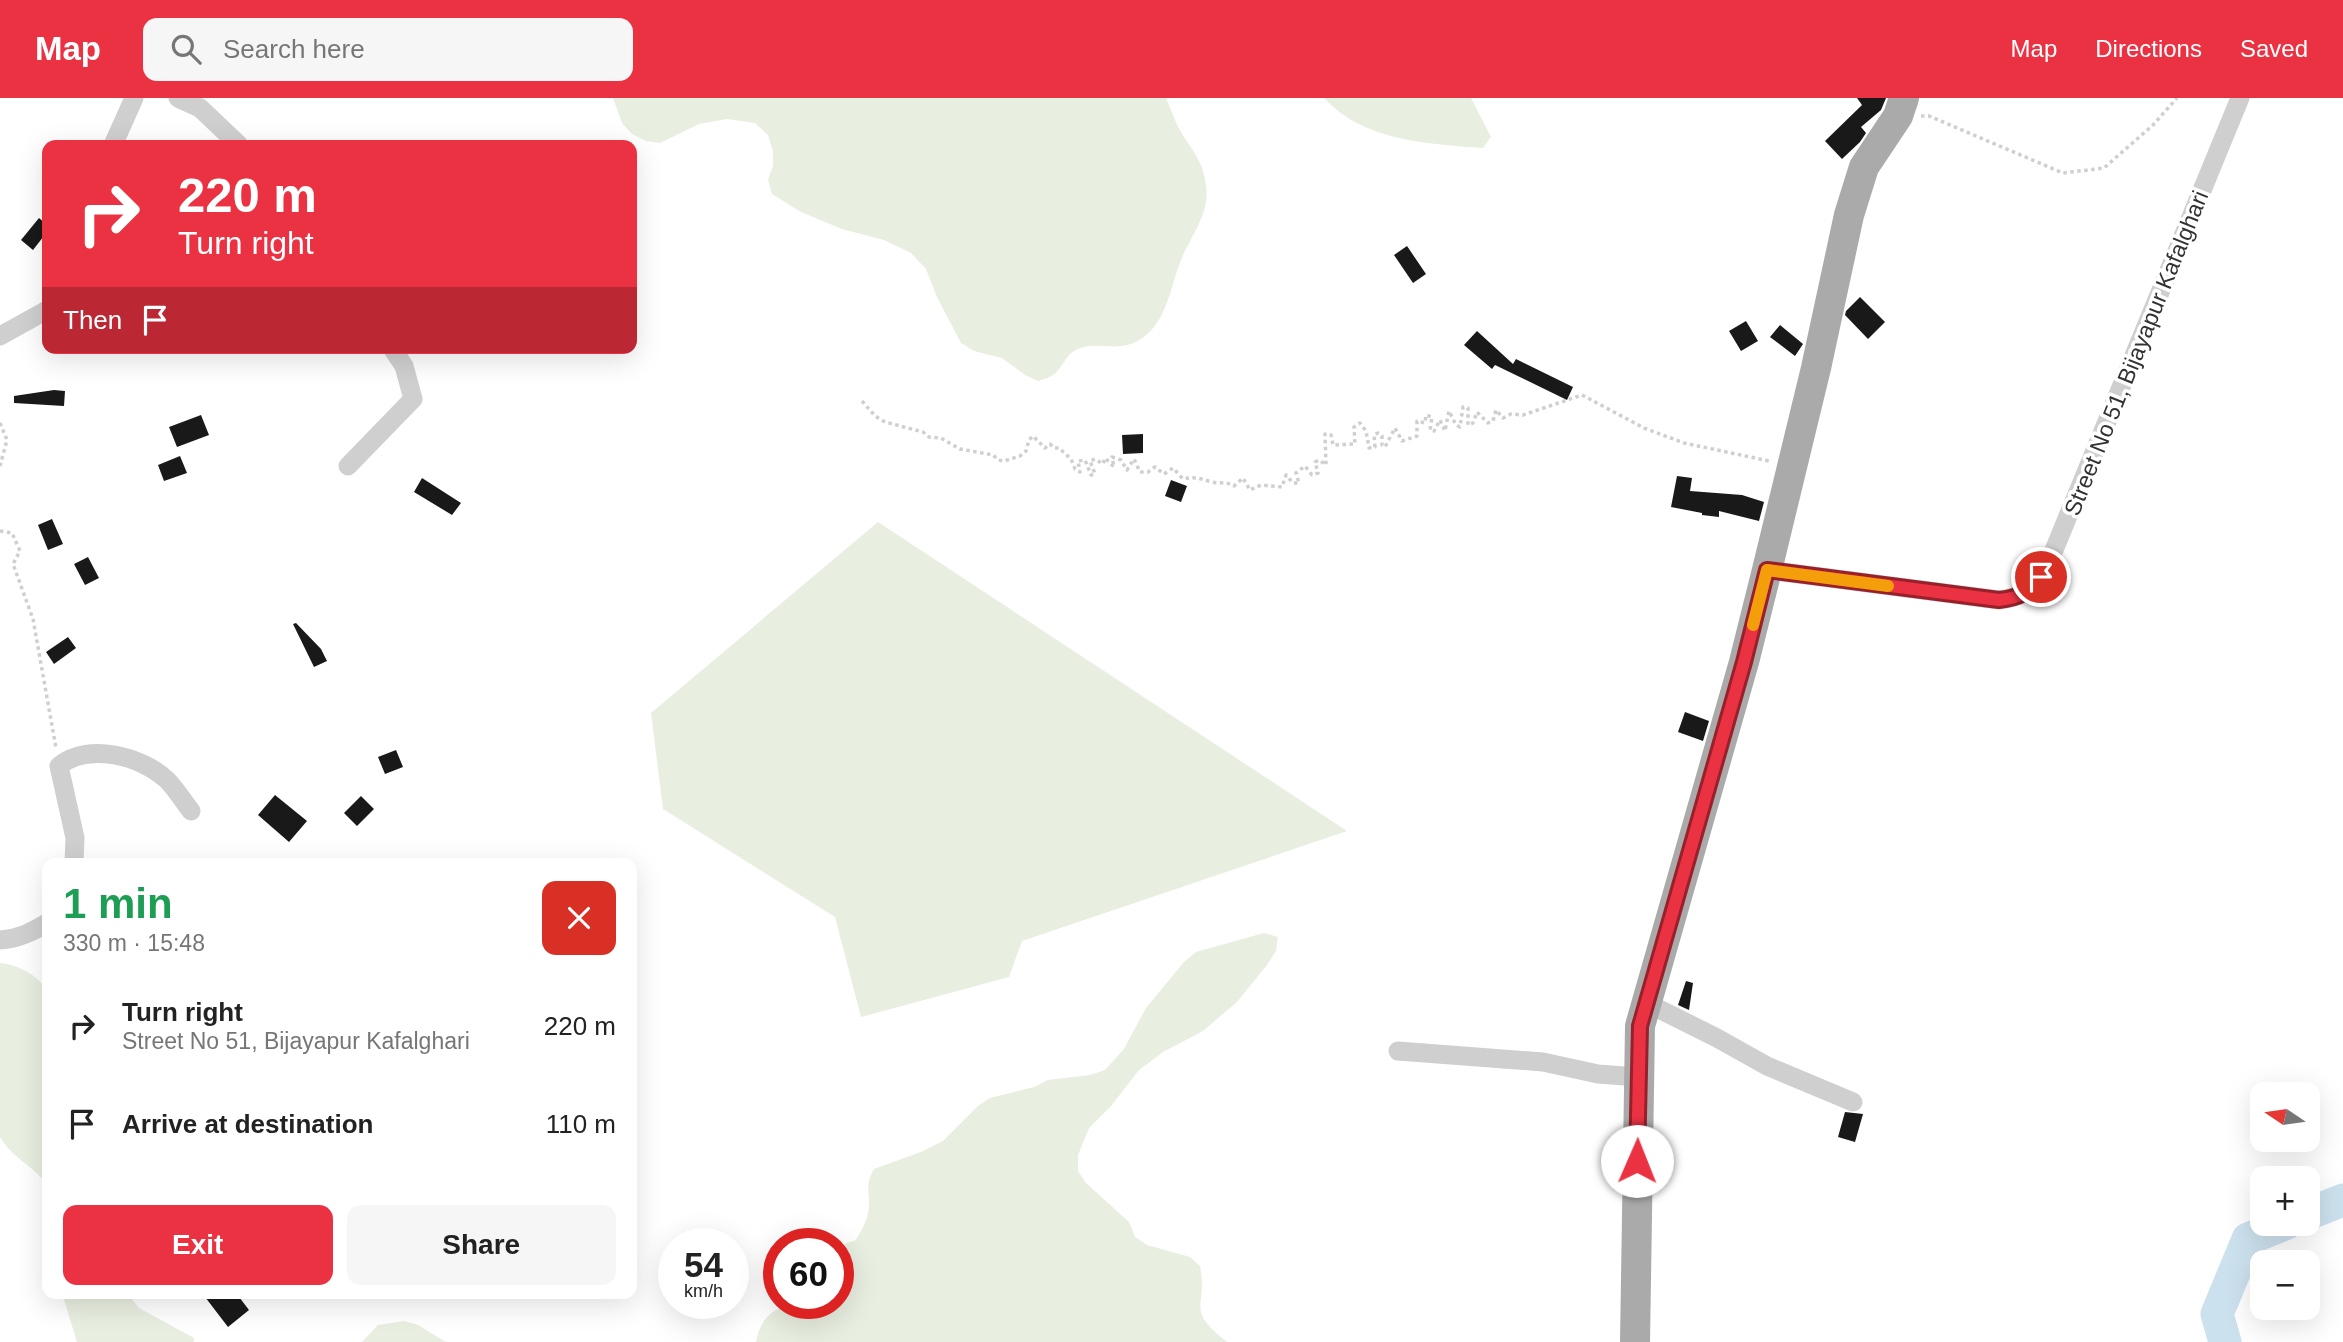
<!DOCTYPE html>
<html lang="en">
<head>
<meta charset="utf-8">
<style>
  body { margin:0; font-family:Arial,sans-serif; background:#f6f6f6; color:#222; height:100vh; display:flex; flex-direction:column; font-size:26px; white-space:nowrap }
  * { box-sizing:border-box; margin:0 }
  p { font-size:23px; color:#767676 }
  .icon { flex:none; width:38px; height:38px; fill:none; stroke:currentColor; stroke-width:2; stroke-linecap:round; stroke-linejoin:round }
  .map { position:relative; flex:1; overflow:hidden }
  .drawer { position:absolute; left:42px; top:760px; width:595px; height:441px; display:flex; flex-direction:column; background:#fff; border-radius:14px; box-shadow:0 7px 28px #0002 }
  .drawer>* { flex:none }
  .banner { position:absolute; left:42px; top:42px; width:595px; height:214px; border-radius:14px; box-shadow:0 7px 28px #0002; background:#ea3242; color:#fff; overflow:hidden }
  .needle { width:46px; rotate:283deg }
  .fabs { position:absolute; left:2250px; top:984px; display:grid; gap:14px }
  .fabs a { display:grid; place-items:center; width:70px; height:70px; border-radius:14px; background:#fff; box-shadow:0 7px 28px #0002; font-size:35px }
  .speed { position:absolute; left:658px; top:1130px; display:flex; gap:14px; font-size:35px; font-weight:700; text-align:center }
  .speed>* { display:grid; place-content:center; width:91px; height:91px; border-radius:50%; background:#fff; box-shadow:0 7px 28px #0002; line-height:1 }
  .speed small { font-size:18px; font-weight:400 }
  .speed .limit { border:10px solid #d22; background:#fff; color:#111 }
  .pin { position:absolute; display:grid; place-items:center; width:60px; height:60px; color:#fff; margin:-30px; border:4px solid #fff; border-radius:50%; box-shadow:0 2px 7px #0007 }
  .me { position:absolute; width:77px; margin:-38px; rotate:1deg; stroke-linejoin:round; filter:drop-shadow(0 0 5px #0008) }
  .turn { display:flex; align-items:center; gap:24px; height:147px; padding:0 21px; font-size:32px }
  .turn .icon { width:91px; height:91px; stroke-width:2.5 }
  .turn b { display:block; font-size:49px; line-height:60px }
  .then { display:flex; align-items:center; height:66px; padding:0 21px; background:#0003; gap:14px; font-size:26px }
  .round { display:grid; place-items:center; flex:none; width:74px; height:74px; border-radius:14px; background:#f6f6f6 }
  .head { display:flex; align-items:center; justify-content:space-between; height:119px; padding:0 21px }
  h1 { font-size:42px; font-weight:800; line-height:52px; color:#1e9e55 }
  .cta { display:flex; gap:14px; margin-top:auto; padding:14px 21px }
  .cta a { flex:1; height:80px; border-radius:14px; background:#ea3242; color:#fff; font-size:28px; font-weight:800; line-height:80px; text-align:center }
  .cta a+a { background:#f6f6f6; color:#222 }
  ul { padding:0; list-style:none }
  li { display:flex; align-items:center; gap:21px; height:98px; padding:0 21px }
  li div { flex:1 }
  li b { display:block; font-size:26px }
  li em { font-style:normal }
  header { display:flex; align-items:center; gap:42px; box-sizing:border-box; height:98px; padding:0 35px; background:#ea3242; color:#fff }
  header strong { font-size:33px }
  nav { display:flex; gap:38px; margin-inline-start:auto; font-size:24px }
  .search { width:490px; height:63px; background:#f6f6f6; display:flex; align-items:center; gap:18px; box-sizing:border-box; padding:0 24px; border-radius:14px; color:#767676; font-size:26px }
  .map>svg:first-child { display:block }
</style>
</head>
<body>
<header>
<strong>Map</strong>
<div class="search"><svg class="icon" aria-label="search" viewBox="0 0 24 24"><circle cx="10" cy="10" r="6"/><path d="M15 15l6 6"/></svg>Search here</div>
<nav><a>Map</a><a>Directions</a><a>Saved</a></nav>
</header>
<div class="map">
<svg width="2343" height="1244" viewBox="0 0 2343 1244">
  <rect width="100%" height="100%" fill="#fff"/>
  <!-- green -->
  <path fill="#e8eee0" d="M 613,0 L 1166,0 C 1171,11 1175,24 1181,34 C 1193,54 1203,63 1206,87 C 1210,113 1194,134 1183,157 C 1171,184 1168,224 1141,241 C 1116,257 1096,240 1074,253 C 1065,258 1062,271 1053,277 C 1049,280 1043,281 1038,283 L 1025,277 L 1002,260 L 974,253 L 961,245 L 937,199 L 926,171 L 911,155 L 884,142 L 842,131 L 801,114 L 772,96 L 768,82 L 773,68 L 773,53 L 768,37 L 755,25 L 727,21 L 699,26 L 660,45 L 646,43 L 632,36 L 622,25 Z
    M 1324,0 L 1471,0 L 1491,39 L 1483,50 C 1429,46 1363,43 1324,0 Z
    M 878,424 L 1347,733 L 1022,843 L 1009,879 L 861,919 L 835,819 L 663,711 L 651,615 Z
    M 1264,835 L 1278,839 L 1276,853 L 1267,867 L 1237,904 L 1203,933 L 1163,954 L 1139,972 L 1111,1008 L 1089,1030 L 1078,1057 L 1078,1073 L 1086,1085 L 1129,1124 L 1135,1139 L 1147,1147 L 1190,1159 L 1200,1168 C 1208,1211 1184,1210 1227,1244 L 756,1244 C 764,1199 802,1206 838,1206 L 838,1148 L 856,1142 C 861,1133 866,1125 868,1115 C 872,1095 863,1091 874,1071 L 921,1054 L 943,1043 L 978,1008 L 990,1000 L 1034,989 L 1048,982 L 1090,977 L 1105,972 L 1124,951 L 1146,910 L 1184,864 L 1196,854 Z
    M 0,865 C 19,867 35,876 47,891 L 47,1087 C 34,1068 11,1059 0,1039 Z
    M 62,1195 L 127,1195 L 139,1210 L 194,1240 L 194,1244 L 77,1244 Z
    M 404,1223 L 418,1227 L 446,1244 L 362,1244 L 378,1227 Z"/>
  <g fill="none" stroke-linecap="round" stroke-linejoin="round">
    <!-- river -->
    <path stroke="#cce1ee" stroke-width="33" d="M 2308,1116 L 2343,1102
      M 2225,1244 L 2217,1216 L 2248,1141 L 2287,1125"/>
  </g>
  <!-- building -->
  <path fill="#191919" d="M 1857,0 L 1886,0 L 1881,12 L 1861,29 L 1866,35 L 1860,44 L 1842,61 L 1825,43 L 1862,7 Z
    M 39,120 L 47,127 L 47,134 L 33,152 L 21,142 Z
    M 1407,148 L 1426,176 L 1413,185 L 1394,157 Z
    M 1860,199 L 1885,224 L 1868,241 L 1845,217 L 1846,213 Z
    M 1746,223 L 1758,243 L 1741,253 L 1729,233 Z
    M 1780,227 L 1803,246 L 1795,258 L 1770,239 Z
    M 1477,233 L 1513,266 L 1516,261 L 1573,289 L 1567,302 L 1495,267 L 1492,271 L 1464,247 Z
    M 54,292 L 65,293 L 64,308 L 14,305 L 14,298 Z
    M 201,317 L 209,337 L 177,349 L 169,329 Z
    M 1143,336 L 1143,355 L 1123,356 L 1122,337 Z
    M 180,358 L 187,375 L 164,383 L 158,367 Z
    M 1677,378 L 1692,380 L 1690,393 L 1742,397 L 1764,404 L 1759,423 L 1719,413 L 1719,419 L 1702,417 L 1702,415 L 1671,409 Z
    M 422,380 L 461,405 L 452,417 L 414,394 Z
    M 1171,382 L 1187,388 L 1181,404 L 1165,398 Z
    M 52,421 L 63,446 L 48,452 L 38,427 Z
    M 88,459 L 99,480 L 85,487 L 74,466 Z
    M 296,525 L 321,551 L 327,563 L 314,569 L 293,526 Z
    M 68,539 L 76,550 L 54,566 L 46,554 Z
    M 1685,614 L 1709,623 L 1703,643 L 1678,634 Z
    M 396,652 L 403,669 L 385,676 L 378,659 Z
    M 275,697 L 307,723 L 289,744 L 258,717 Z
    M 361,698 L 374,711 L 357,728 L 344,715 Z
    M 1686,883 L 1693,885 L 1689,912 L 1678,907 Z
    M 1845,1014 L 1863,1016 L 1855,1044 L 1838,1039 Z
    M 202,1195 L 236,1195 L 249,1212 L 228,1229 Z"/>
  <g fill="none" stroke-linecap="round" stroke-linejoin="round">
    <!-- path -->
    <path stroke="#cfcfcf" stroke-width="3.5" stroke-dasharray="3.5 3.5" stroke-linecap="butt" d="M 1921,18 L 1929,18 L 2063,75 L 2104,70 L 2153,27 L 2177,0
      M 862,303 L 875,318 L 885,324 L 923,334 L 929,339 L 941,340 L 960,351 L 993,357 L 998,362 L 1004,363 L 1020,358 L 1026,353 L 1029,342 L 1033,338 L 1045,350 L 1050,346 L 1054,350 L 1059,350 L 1071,361 L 1075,371 L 1080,374 L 1078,363 L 1085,362 L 1091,377 L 1095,376 L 1090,363 L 1095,361 L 1103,366 L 1105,360 L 1114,369 L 1112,359 L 1121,362 L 1127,372 L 1134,361 L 1140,374 L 1148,374 L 1155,369 L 1164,376 L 1173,370 L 1183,381 C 1194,378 1201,381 1212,384 C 1220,386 1226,383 1234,388 L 1243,380 L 1250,392 L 1261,387 L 1282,389 L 1286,377 L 1293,385 L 1299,385 L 1296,375 L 1305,368 L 1312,377 L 1318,375 L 1315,364 L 1319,362 L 1326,367 L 1325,336 L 1331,337 L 1333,347 L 1355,346 L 1354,329 L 1360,325 L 1366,333 L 1369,350 L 1375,349 L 1374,337 L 1378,335 L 1382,338 L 1382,347 L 1385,349 L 1395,330 L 1402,343 L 1417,338 L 1417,323 L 1425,325 L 1426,317 L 1432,319 L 1430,332 L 1434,333 L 1440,322 L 1445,333 L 1449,313 L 1456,327 L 1460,329 L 1463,309 L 1468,310 L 1468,327 L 1473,325 L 1477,314 L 1488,325 L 1493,323 L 1496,312 L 1503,320 L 1511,316 L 1523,317 L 1582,297 L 1644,330 L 1684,345 L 1769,363
      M 0,325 L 7,342 L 0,368
      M 0,433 L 12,435 L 20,453 L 13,466 L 33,521 L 56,650"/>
    <!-- minor -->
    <path stroke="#cfcfcf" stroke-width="19" d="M 178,0 L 200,10 L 239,47
      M 113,47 L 134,0
      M 0,238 L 47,212
      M 348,368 L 413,301 L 404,268 L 392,250
      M 1767,472 L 1999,502 C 2032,498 2038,484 2052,457 L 2240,0
      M 74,765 L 75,740 L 59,668 C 88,644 142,658 167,682 C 176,691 183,703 191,713
      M 0,842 C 18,841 32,834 47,825
      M 1647,905 L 1717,940 L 1767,968 L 1853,1004
      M 1398,953 L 1543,964 L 1598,976 L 1638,979"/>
    <!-- primary -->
    <path stroke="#aaa" stroke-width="30" d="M 1635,1244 L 1640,928 L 1744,564 L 1767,472 L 1816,270 L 1849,117 L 1864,69 L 1898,18 L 1904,0"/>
  </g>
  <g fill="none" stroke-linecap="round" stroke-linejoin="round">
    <defs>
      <path id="route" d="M 1637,1063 L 1640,928 L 1744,564 L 1767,472 L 1999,502 C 2019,500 2029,494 2041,479"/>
    </defs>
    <!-- route casing -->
    <use href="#route" stroke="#98202b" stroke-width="18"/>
    <!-- route -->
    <use href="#route" stroke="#ea3242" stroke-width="12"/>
    <!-- slow -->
    <path stroke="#f59e0b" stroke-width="12" d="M 1753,527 L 1767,472 L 1888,488"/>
  </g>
  <g text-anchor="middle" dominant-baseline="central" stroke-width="7" stroke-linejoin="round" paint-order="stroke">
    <!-- street labels -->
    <g font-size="23" fill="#323232" stroke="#fff">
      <text transform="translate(2136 255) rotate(-68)">Street No 51, Bijayapur Kafalghari</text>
    </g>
  </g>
</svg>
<div class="fabs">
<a><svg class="needle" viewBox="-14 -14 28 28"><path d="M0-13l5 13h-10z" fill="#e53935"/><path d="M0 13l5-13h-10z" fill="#767676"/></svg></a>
<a>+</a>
<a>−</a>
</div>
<div class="speed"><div>54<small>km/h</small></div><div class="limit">60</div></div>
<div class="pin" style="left:2041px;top:479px;background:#d93025"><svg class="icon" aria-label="arrive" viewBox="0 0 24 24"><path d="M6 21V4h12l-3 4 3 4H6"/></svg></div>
<svg class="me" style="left:1637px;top:1063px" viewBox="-20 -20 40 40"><circle r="19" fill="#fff"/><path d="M0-13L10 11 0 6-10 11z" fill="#ea3242"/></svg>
<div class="banner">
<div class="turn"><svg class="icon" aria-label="right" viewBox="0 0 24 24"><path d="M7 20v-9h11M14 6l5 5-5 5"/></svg><div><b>220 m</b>Turn right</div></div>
<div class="then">Then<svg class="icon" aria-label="arrive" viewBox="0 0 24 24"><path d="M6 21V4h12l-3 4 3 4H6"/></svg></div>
</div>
<section class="drawer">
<div class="head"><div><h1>1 min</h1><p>330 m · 15:48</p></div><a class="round" style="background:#d93025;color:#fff"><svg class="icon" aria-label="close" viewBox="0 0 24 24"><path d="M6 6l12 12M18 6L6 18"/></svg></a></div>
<ul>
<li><svg class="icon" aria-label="right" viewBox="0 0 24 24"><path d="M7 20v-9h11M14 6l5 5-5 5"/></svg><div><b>Turn right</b><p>Street No 51, Bijayapur Kafalghari</p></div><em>220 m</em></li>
<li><svg class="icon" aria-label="arrive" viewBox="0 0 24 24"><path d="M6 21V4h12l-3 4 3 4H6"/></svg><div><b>Arrive at destination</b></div><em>110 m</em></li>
</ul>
<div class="cta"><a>Exit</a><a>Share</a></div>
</section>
</div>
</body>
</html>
